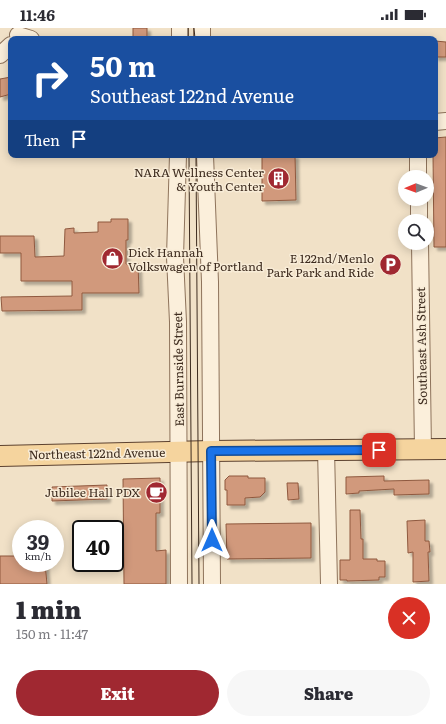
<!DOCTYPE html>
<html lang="en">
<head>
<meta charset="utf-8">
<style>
  body { margin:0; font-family:Literata,serif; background:#f7f7f7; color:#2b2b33; height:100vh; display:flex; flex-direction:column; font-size:15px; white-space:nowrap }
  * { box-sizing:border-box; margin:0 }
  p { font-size:13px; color:#7c7c81 }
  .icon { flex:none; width:22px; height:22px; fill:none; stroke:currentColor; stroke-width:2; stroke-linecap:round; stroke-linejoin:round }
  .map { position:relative; height:556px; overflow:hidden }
  .panel { display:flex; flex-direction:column; background:#fff; flex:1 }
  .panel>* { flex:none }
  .top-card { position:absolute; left:8px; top:8px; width:430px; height:122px; border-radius:8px; box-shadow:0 2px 10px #0003; background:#1a4fa0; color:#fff; overflow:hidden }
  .needle { width:26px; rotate:269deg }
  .buttons { position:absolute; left:398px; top:142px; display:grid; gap:8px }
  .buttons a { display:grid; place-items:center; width:36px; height:36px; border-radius:50%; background:#fff; box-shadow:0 2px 10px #0003; font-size:20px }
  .speed { position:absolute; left:12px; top:492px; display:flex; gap:8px; font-size:20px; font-weight:700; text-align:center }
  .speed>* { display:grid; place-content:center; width:52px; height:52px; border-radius:50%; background:#fff; box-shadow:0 2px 10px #0003; line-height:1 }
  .speed small { font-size:10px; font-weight:400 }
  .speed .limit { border:2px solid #111; border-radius:6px; background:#fff; color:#111 }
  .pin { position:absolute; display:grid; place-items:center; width:34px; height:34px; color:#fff; margin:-17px; border-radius:8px; box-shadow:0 2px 6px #0006 }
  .me { position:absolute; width:44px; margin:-22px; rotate:0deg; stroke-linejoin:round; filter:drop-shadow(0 0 3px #0008) }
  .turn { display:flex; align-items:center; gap:14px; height:84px; padding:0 16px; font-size:18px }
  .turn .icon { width:52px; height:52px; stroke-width:2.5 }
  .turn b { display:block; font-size:28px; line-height:34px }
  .then { display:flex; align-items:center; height:38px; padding:0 16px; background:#0003; gap:8px; font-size:15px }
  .round { display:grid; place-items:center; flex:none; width:42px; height:42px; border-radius:21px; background:#f7f7f7 }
  .headline { display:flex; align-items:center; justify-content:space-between; height:68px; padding:0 16px }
  h1 { font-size:24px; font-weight:800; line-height:30px }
  .cta { display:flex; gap:8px; margin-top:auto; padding:8px 16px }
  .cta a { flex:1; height:46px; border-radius:24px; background:#a02831; color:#fff; font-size:16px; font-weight:800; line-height:46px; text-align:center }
  .cta a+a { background:#f7f7f7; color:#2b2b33 }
  .status { display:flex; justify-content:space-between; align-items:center; height:28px; padding:0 20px; background:#fff; direction:ltr }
  .status svg { height:11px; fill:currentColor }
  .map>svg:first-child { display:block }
</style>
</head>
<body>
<div class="status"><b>11:46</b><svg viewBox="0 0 49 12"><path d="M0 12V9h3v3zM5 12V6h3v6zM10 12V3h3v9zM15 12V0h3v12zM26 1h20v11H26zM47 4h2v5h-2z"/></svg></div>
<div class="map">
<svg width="446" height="556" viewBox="0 0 446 556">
  <defs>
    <filter id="shadow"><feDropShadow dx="3.5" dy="3.5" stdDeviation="1" flood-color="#0004"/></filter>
  </defs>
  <rect width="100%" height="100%" fill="#f1e1c7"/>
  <!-- building -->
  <path fill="#d1997b" stroke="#8f593f" filter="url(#shadow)" d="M 133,0 L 147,0 L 147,11 L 133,11 Z
    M 435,13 L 446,14 L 446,29 L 435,29 Z
    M 11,49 L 11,66 L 0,69 L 0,51 Z
    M 446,109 L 446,219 L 434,219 L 433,127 L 435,127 L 435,110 Z
    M 262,127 L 295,127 L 296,172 L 262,173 Z
    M 111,191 L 128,191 L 128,212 L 126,212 L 126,236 L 138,235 L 139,265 L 82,265 L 82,282 L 2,283 L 1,269 L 72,268 L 72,253 L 21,253 L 21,225 L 0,225 L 0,208 L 34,208 L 35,229 L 64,228 L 65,201 L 74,200 L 74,205 L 98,204 L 98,194 L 111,194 Z
    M 229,448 L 248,448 L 248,450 L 265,450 L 265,464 L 260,469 L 245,470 L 245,477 L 227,477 L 227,462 L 225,462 L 225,452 Z
    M 384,448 L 384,453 L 429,452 L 429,466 L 394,467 L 394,461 L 359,463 L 359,465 L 346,466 L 346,449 Z
    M 160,450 L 160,485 L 156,485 L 156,523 L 166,522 L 166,556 L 124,556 L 123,451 Z
    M 287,455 L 298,455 L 299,471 L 288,472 Z
    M 107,457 L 107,471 L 52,473 L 52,459 Z
    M 350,482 L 360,482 L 361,511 L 363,511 L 363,531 L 377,531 L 377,533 L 385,533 L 385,549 L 379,549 L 379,552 L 347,553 L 347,552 L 340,552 L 340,532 L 350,532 Z
    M 425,492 L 425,513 L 429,513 L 430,524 L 428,524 L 429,553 L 413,554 L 413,524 L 408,525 L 407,493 Z
    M 311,495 L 311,530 L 227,531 L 226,496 Z
    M 0,528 L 21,528 L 21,535 L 45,535 L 47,556 L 0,556 Z"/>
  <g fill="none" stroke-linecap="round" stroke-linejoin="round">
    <defs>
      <path id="minor" d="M 202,0 L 202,11
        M 18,7 L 31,11
        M 180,11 L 180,0
        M 0,27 L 11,17
        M 435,94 L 446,93
        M 178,127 L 175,229 L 178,294 L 179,556
        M 205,127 L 210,254 L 212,556
        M 418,127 L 418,149
        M 419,171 L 419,193
        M 420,215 L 423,422
        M 326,421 L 329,556"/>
      <path id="major" d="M 0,428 L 211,423 L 446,421"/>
    </defs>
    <!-- minor casing -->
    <use href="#minor" stroke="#8e735b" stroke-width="18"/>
    <!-- major casing -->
    <use href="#major" stroke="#5c412f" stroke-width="22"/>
    <!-- minor -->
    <use href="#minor" stroke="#fbefdb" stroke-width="16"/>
    <!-- major -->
    <use href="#major" stroke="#f5d49e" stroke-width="20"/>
    <!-- tram -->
    <path stroke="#3e2c1f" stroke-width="1" d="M 188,0 L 188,11
      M 194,0 L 195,11
      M 189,127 L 192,556
      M 196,127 L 199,556"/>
  </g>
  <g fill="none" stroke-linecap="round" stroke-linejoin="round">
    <defs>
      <path id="route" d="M 212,512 L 211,423 L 379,422"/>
    </defs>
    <!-- route casing -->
    <use href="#route" stroke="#114b97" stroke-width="10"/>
    <!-- route -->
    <use href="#route" stroke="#1a73e8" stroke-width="7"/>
  </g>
  <!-- icons -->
  <defs>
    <symbol id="building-disc" viewBox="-11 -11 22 22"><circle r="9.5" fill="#a02831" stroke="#f8ecd7"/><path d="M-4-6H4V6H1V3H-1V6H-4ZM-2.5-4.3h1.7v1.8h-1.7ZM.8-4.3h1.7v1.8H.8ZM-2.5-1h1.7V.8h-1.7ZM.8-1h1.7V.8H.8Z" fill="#fff"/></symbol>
    <symbol id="shop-disc" viewBox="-11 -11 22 22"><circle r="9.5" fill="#a02831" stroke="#f8ecd7"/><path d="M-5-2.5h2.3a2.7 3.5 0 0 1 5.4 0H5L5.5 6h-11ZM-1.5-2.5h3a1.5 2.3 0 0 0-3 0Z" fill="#fff"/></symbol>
    <symbol id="parking-disc" viewBox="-11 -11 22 22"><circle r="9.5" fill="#a02831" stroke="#f8ecd7"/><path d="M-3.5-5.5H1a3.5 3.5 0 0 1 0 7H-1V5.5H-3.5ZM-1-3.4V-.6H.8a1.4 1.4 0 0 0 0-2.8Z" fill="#fff"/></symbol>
    <symbol id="cafe-disc" viewBox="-11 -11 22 22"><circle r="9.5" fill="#a02831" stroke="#f8ecd7"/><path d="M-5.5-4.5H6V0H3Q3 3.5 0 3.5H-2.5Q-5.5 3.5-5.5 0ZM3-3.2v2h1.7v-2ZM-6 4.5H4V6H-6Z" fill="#fff"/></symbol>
  </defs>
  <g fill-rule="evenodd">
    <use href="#building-disc" x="266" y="138" width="25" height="25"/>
    <use href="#shop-disc" x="100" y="218" width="25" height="25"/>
    <use href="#parking-disc" x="378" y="224" width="25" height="25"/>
    <use href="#cafe-disc" x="144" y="452" width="25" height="25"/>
  </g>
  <g text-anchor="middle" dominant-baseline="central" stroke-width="3" stroke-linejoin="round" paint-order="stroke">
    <!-- poi labels -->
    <g font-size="12" fill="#3e2c1f" stroke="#f8ecd7" text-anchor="end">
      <text x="264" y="144">NARA Wellness Center<tspan x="264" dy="14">&amp; Youth Center</tspan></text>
      <text x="128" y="224" text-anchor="start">Dick Hannah<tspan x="128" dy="14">Volkswagen of Portland</tspan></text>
      <text x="374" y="230">E 122nd/Menlo<tspan x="374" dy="14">Park Park and Ride</tspan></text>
      <text x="140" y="464">Jubilee Hall PDX</text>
    </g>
    <!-- street labels -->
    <g font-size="12" fill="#3e2c1f" stroke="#f8ecd7">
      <text transform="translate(421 318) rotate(-91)">Southeast Ash Street</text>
      <text transform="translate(178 341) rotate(-91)">East Burnside Street</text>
      <text transform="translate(97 425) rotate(-1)">Northeast 122nd Avenue</text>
    </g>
  </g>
</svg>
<div class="buttons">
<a><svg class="needle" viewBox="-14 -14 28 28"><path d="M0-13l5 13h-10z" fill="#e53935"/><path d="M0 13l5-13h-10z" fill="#7c7c81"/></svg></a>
<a><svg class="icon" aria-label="search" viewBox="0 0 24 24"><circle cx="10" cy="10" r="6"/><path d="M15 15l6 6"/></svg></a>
</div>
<div class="speed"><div>39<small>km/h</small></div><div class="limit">40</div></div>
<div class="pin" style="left:379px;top:422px;background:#d93025"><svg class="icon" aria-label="arrive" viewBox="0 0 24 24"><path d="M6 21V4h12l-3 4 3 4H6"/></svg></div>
<svg class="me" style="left:212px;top:512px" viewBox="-20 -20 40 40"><path d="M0-17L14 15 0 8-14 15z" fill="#1a73e8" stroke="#fff" stroke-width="4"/></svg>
<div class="top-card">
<div class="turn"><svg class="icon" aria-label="right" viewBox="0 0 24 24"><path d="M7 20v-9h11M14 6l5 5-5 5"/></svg><div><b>50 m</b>Southeast 122nd Avenue</div></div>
<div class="then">Then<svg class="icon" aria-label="arrive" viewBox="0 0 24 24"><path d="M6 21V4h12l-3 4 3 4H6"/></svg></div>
</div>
</div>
<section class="panel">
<div class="headline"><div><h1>1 min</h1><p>150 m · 11:47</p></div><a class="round" style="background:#d93025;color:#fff"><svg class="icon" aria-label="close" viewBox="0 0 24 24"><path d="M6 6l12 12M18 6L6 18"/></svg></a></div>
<div class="cta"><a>Exit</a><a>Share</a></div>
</section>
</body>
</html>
